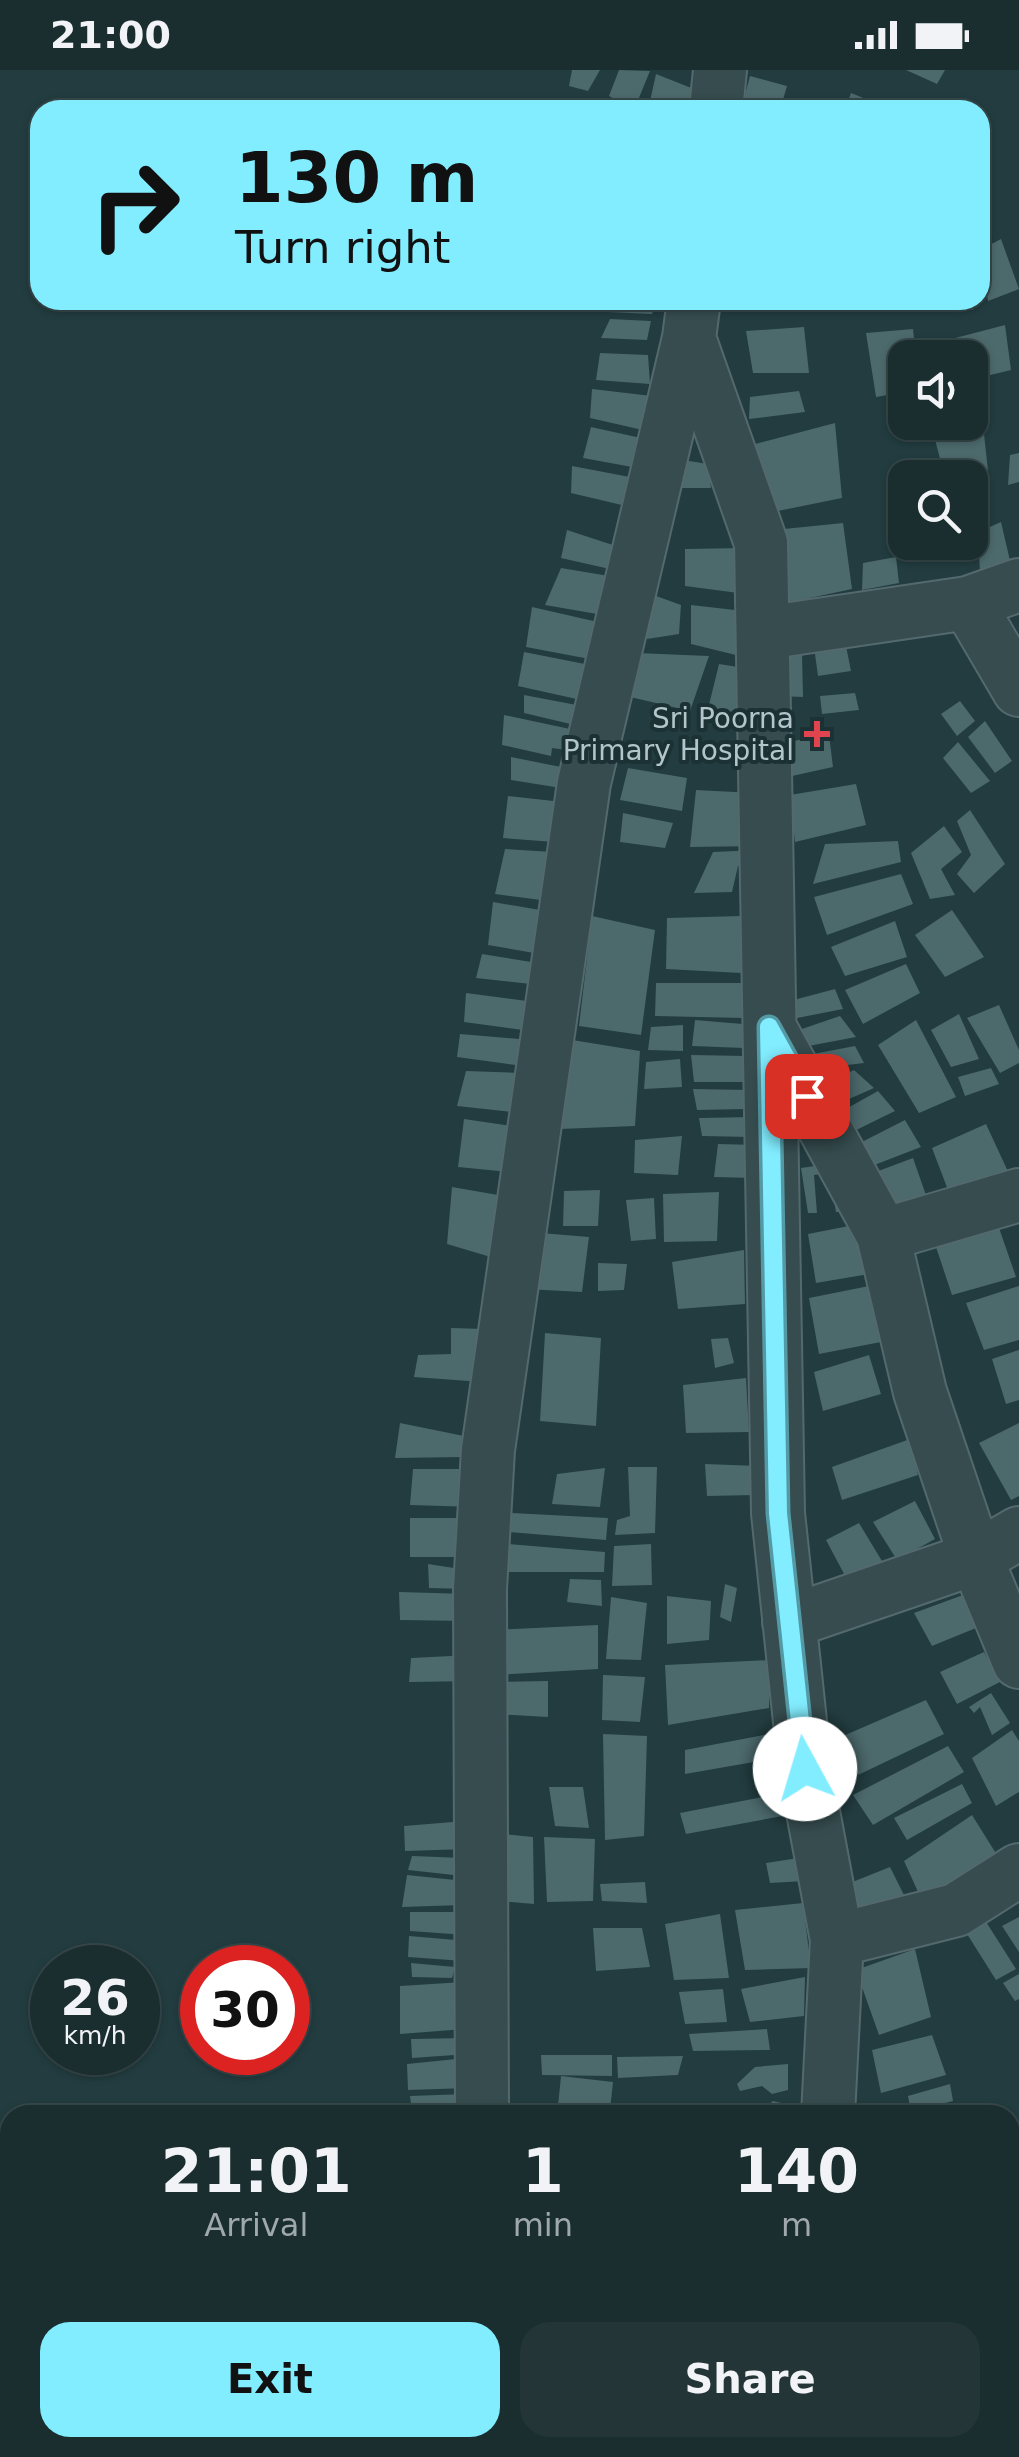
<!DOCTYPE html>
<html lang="en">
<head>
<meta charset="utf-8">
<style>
  body { margin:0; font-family:"DejaVu Sans",sans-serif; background:#233537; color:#f1f3f6; height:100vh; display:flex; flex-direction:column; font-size:38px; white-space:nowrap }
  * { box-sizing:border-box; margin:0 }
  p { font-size:32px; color:#9fa8aa }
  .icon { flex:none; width:55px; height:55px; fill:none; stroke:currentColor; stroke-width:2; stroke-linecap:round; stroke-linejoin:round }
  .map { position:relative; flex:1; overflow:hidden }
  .sheet { position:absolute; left:0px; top:2035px; width:1020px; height:352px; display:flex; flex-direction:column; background:#1a2d2f; border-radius:30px 30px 0 0; box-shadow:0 2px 8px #0004,0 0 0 2px #38494b }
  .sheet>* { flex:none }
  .banner { position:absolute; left:30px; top:30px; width:960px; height:210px; border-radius:30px; box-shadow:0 2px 8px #0004,0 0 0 2px #38494b; background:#82edff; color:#111; overflow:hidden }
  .fabs { position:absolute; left:888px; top:270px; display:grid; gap:20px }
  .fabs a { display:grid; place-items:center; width:100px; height:100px; border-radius:20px; background:#1a2d2f; box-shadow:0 2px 8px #0004,0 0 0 2px #38494b; font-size:50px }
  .speed { position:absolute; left:30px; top:1875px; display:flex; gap:20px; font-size:50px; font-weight:700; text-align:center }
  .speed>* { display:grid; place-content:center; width:130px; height:130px; border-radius:50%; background:#1a2d2f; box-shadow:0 2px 8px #0004,0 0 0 2px #38494b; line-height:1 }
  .speed small { font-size:25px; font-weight:400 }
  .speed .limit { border:15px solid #d22; background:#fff; color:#111 }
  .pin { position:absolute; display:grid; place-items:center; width:85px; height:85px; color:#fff; margin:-42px; border-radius:20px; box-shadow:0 5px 15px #0006 }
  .me { position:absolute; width:110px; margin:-55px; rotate:354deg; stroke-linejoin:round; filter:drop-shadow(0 0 8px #0008) }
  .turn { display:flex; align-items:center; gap:35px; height:210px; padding:0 40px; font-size:45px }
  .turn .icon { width:130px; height:130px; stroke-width:2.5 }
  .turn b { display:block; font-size:70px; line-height:85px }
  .eta { display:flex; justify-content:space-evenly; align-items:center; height:170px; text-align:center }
  .eta b { font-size:60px; font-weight:700; line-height:70px }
  .cta { display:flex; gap:20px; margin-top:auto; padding:20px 40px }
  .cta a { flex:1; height:115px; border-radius:30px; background:#82edff; color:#111; font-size:40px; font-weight:700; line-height:115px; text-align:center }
  .cta a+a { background:#233537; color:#f1f3f6 }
  .status { display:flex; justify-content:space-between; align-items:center; height:70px; padding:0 50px; background:#1a2d2f; direction:ltr }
  .status svg { height:28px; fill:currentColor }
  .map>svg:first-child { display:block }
</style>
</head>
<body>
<div class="status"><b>21:00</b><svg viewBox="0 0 49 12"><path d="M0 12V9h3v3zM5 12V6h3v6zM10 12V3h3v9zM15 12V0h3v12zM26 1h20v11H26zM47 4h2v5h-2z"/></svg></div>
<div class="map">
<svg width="1019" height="2387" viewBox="0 0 1019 2387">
  <rect width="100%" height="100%" fill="#223c3f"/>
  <!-- building -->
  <path fill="#4c696c" d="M 572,0 L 600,0 L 588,21 L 569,16 Z
    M 619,0 L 650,1 L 634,40 L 609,26 Z
    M 906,0 L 945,0 L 937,14 Z
    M 656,4 L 699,21 L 695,40 L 648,40 Z
    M 750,6 L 787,16 L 780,40 L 741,40 Z
    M 851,23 L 893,40 L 845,40 Z
    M 1001,169 L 1019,219 L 988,231 L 980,180 Z
    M 612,230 L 656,230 L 652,244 L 608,242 Z
    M 931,230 L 972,230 L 973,240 L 931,236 Z
    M 610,249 L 651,251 L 647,270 L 601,268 Z
    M 1005,255 L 1011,300 L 970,310 L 970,288 L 942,288 L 940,272 Z
    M 804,257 L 809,303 L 753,303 L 746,261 Z
    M 913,259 L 916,288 L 905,288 L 905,322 L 876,327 L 866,263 Z
    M 600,283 L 648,285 L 650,314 L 596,310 Z
    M 592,319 L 652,326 L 647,361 L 590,348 Z
    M 799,321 L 805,342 L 749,349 L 750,327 Z
    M 982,345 L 988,401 L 970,410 L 945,408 L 932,358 L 970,352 L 970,348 Z
    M 835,353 L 842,428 L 768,443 L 755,374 Z
    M 591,357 L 641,368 L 632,397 L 583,388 Z
    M 1019,383 L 1019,412 L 1008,415 L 1010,385 Z
    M 670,388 L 708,394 L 711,418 L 666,418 Z
    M 572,396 L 630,407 L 626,436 L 571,423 Z
    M 1001,452 L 1011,495 L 980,503 L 978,462 Z
    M 843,453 L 852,519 L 782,534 L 774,460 Z
    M 567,460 L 619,477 L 614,500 L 561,488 Z
    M 743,478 L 746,524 L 685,516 L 685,479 Z
    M 896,487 L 899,513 L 862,520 L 863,493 Z
    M 561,498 L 615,507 L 597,544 L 545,535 Z
    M 648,523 L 681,535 L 679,564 L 647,569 Z
    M 691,535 L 735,540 L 748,588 L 691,574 Z
    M 532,537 L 611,555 L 600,591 L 526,577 Z
    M 846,576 L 851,601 L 818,606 L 814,577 Z
    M 782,577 L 802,584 L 803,627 L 778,626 Z
    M 524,582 L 600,597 L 590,632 L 518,616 Z
    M 637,583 L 709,586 L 690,641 L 626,626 Z
    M 719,594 L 751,599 L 749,642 L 707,643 Z
    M 855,623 L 859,640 L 822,644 L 820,626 Z
    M 524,625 L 587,637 L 583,657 L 524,643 Z
    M 960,631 L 975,651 L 957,666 L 941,644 Z
    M 504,645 L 584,662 L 581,682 L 552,678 L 551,686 L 502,675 Z
    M 985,651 L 1012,691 L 995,703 L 968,667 Z
    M 829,665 L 833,697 L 792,706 L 787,672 Z
    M 958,672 L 990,711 L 971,723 L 943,688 Z
    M 511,687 L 571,699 L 561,718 L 511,710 Z
    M 628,698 L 687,708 L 682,741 L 620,730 Z
    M 856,714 L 866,755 L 795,772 L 790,725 Z
    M 696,720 L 754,723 L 761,776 L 690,777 Z
    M 508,726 L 563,732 L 554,772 L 503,768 Z
    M 970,740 L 1005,794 L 974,823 L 957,804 L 971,785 L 957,751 Z
    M 623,743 L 673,753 L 665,778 L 620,772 Z
    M 944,756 L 962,782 L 941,799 L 955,825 L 930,829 L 911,783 Z
    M 898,771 L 901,792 L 813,814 L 825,774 Z
    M 505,779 L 553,782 L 541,830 L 495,824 Z
    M 758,780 L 755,798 L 738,796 L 732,822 L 694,823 L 713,782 Z
    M 901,804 L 913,834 L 827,865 L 814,827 Z
    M 493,832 L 540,840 L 534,883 L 488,875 Z
    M 952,840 L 984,887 L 945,907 L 915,865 Z
    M 592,846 L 655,860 L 641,965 L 579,956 Z
    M 742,846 L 741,903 L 666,899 L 667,848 Z
    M 895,851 L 907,887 L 845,906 L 831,877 Z
    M 482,884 L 531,892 L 531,914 L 476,908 Z
    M 906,894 L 920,923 L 863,954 L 845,920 Z
    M 656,913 L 744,913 L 743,948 L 655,946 Z
    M 835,919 L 843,939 L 792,949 L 786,932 Z
    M 466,923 L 550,934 L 545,963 L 464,952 Z
    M 999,935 L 1019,980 L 1019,993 L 1000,1003 L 967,948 Z
    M 959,944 L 979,989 L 951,997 L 931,960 Z
    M 840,946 L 856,967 L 798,978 L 793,962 Z
    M 695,950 L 743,954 L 744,978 L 692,976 Z
    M 916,950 L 956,1027 L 919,1043 L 878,975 Z
    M 683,955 L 683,981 L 648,980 L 651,957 Z
    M 460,964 L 530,970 L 523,996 L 457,987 Z
    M 566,969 L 640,981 L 635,1056 L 560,1059 Z
    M 855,976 L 864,993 L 814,999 L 808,985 Z
    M 691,985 L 747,986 L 748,1012 L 694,1012 Z
    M 680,989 L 682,1017 L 644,1019 L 646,992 Z
    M 991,998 L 999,1014 L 965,1026 L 958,1007 Z
    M 854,1000 L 874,1018 L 824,1040 L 813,1020 Z
    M 466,1001 L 522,1003 L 513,1042 L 457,1036 Z
    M 693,1019 L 750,1020 L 747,1039 L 697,1040 Z
    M 878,1021 L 895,1041 L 844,1066 L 835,1045 Z
    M 752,1047 L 750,1067 L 702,1066 L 699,1048 Z
    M 464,1049 L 511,1056 L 509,1102 L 458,1097 Z
    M 905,1050 L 921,1077 L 864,1099 L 852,1077 Z
    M 986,1054 L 1011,1108 L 948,1120 L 932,1078 Z
    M 682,1066 L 678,1105 L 634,1103 L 635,1070 Z
    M 718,1074 L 758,1075 L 753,1108 L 714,1107 Z
    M 913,1088 L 927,1128 L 882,1135 L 873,1103 Z
    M 836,1093 L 843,1142 L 836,1142 L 829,1103 L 814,1105 L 817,1143 L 808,1143 L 801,1098 Z
    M 452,1117 L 504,1126 L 494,1188 L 447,1174 Z
    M 600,1120 L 598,1156 L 563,1156 L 564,1121 Z
    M 719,1122 L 717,1171 L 664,1172 L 663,1124 Z
    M 654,1128 L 656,1169 L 631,1171 L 626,1130 Z
    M 997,1152 L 1016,1207 L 952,1225 L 934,1171 Z
    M 864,1153 L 875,1203 L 816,1213 L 808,1164 Z
    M 541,1163 L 589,1167 L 582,1222 L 525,1219 Z
    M 744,1180 L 745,1234 L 678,1239 L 672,1192 Z
    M 598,1193 L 627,1194 L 624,1220 L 598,1221 Z
    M 874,1215 L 881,1272 L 819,1284 L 809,1228 Z
    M 1019,1216 L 1019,1270 L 984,1280 L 966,1233 Z
    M 451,1258 L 485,1259 L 482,1312 L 414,1307 L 418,1285 L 451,1284 Z
    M 545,1263 L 601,1268 L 596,1356 L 540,1351 Z
    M 728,1268 L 734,1293 L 715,1298 L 711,1269 Z
    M 1019,1280 L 1019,1330 L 1006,1334 L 992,1289 Z
    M 869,1285 L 881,1324 L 823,1341 L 814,1302 Z
    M 746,1308 L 749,1362 L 686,1363 L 683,1315 Z
    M 400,1353 L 464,1366 L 464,1387 L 395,1388 Z
    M 1019,1353 L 1019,1426 L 1011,1430 L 979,1373 Z
    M 910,1369 L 918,1405 L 842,1430 L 832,1397 Z
    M 705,1394 L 758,1396 L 757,1425 L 707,1426 Z
    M 628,1397 L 657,1397 L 655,1463 L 615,1465 L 617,1450 L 630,1446 Z
    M 605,1398 L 600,1437 L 552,1434 L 557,1404 Z
    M 413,1399 L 480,1399 L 475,1437 L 410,1435 Z
    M 915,1431 L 935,1469 L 897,1490 L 873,1452 Z
    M 512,1443 L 608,1448 L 606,1470 L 509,1462 Z
    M 410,1448 L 458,1448 L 459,1487 L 410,1487 Z
    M 859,1453 L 885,1496 L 850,1515 L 826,1470 Z
    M 495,1473 L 605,1482 L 604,1502 L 507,1502 Z
    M 651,1474 L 652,1515 L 612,1516 L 614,1476 Z
    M 428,1494 L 467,1500 L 468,1519 L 429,1518 Z
    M 570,1509 L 601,1510 L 602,1536 L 567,1532 Z
    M 725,1514 L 737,1518 L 731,1552 L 720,1547 Z
    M 399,1522 L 468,1524 L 468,1551 L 400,1550 Z
    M 963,1525 L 976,1558 L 932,1576 L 914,1543 Z
    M 667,1526 L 711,1531 L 709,1570 L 667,1574 Z
    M 611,1527 L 647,1533 L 641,1590 L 606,1589 Z
    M 598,1555 L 598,1599 L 495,1605 L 490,1560 Z
    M 984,1582 L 1000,1612 L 957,1634 L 940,1602 Z
    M 471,1585 L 475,1611 L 409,1612 L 411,1588 Z
    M 770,1590 L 769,1638 L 668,1655 L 665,1595 Z
    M 603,1605 L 645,1607 L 640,1652 L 602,1650 Z
    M 548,1611 L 548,1647 L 492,1644 L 490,1612 Z
    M 991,1623 L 1010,1653 L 992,1665 L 980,1637 L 974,1643 L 969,1637 Z
    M 926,1630 L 944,1664 L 858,1705 L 843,1666 Z
    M 790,1660 L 788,1686 L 685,1704 L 685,1680 Z
    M 1012,1660 L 1019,1671 L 1019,1722 L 996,1736 L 972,1688 Z
    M 603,1664 L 647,1666 L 644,1766 L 605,1770 Z
    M 948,1676 L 964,1702 L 873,1755 L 853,1725 Z
    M 962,1714 L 972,1733 L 907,1770 L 894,1748 Z
    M 549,1717 L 583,1717 L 589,1758 L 555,1756 Z
    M 794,1721 L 793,1744 L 686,1764 L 680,1743 Z
    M 972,1745 L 1002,1793 L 924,1835 L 904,1791 Z
    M 465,1751 L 468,1779 L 405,1781 L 404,1756 Z
    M 485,1762 L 533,1767 L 534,1834 L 488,1830 Z
    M 544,1767 L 595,1769 L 593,1831 L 547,1832 Z
    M 412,1786 L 464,1788 L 463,1806 L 408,1800 Z
    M 805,1787 L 805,1811 L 770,1813 L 766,1793 Z
    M 890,1797 L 910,1837 L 862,1854 L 845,1815 Z
    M 407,1805 L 465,1811 L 462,1835 L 402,1837 Z
    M 645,1812 L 647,1833 L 602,1831 L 600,1814 Z
    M 803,1833 L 811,1898 L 745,1900 L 735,1840 Z
    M 410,1842 L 465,1842 L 466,1865 L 410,1861 Z
    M 720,1844 L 729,1908 L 674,1910 L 665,1854 Z
    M 983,1847 L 1016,1899 L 996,1910 L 962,1856 Z
    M 1019,1847 L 1019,1882 L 1002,1856 Z
    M 593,1858 L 642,1858 L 650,1897 L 596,1901 Z
    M 409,1866 L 468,1871 L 464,1891 L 408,1887 Z
    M 915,1879 L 931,1947 L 879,1965 L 856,1900 Z
    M 411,1893 L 455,1897 L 452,1908 L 412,1907 Z
    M 1019,1904 L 1019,1929 L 1015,1931 L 1003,1913 Z
    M 805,1907 L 804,1946 L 750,1952 L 741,1919 Z
    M 463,1912 L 465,1959 L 400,1964 L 400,1916 Z
    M 723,1919 L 727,1952 L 685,1954 L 679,1922 Z
    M 767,1959 L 770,1980 L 693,1981 L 689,1964 Z
    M 932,1965 L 946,2005 L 881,2023 L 872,1980 Z
    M 467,1968 L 469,1984 L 412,1988 L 411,1969 Z
    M 541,1985 L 612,1985 L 612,2006 L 542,2005 Z
    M 683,1986 L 678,2005 L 618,2008 L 617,1987 Z
    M 466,1988 L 468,2018 L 408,2020 L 407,1994 Z
    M 788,1994 L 788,2020 L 772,2024 L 762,2016 L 740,2021 L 737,2014 L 755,1997 Z
    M 561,2006 L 613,2012 L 610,2040 L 558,2036 Z
    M 950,2014 L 953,2031 L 911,2042 L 908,2026 Z
    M 466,2024 L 468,2043 L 412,2043 L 410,2026 Z
    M 773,2031 L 802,2038 L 793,2045 L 756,2045 Z
    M 614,2035 L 705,2036 L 705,2045 L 614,2045 Z
    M 1013,2087 L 1019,2101 L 1019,2129 L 1010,2132 Z
    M 1019,2159 L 1019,2209 L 1012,2213 L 1010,2164 Z
    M 424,2378 L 470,2378 L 471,2387 L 425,2387 Z
    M 499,2378 L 567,2378 L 567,2387 L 501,2387 Z
    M 579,2378 L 646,2378 L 646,2387 L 580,2387 Z
    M 704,2378 L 738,2378 L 740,2387 L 706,2387 Z
    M 750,2378 L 809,2378 L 811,2387 L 752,2387 Z
    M 905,2378 L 919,2378 L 923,2387 L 887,2387 Z
    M 931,2378 L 965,2378 L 969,2387 L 934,2387 Z"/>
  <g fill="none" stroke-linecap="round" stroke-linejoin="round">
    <defs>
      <path id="minor" d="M 716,40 L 720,0
        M 694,230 L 689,268 L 761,473 L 778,1443 L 805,1699 L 837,1870 L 828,2045
        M 968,533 L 1019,620
        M 764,563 L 968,533 L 1019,515
        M 773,964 L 883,1165 L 920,1322 L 976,1488 L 1019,1592
        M 883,1165 L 1019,1125
        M 789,1552 L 976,1488 L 1019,1463
        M 837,1870 L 956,1840 L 1019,1800
        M 482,2045 L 480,1519 L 488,1380 L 584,713 L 689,268
        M 1010,2257 L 1019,2275
        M 492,2378 L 492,2387
        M 835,2378 L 837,2387"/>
    </defs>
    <!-- minor casing -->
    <use href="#minor" stroke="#54696d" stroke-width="56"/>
    <!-- minor -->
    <use href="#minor" stroke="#364c4f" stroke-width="52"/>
  </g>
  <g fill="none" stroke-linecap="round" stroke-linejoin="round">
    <defs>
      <path id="route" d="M 805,1699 L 778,1443 L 769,957 L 807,1026"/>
    </defs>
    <!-- route casing -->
    <use href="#route" stroke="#549aa6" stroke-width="25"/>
    <!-- route -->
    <use href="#route" stroke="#82edff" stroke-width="18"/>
  </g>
  <!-- markers -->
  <path fill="#e0444e" stroke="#1b3134" stroke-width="4" d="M812 649h10v10h10v10h-10v10h-10v-10h-10v-10h10z"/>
  <g text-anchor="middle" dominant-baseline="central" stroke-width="8" stroke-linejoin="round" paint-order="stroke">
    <!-- poi labels -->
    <g font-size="28" fill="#b2c6ca" stroke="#1b3134" text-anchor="end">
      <text x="794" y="648">Sri Poorna<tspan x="794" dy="32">Primary Hospital</tspan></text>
    </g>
  </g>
</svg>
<div class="fabs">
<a><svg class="icon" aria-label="sound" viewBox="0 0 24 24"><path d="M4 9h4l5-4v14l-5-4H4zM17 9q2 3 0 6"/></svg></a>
<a><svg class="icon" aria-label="search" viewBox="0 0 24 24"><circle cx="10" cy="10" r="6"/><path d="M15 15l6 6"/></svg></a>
</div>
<div class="speed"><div>26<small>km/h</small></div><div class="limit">30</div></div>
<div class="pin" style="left:807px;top:1026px;background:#d93025"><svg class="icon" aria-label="arrive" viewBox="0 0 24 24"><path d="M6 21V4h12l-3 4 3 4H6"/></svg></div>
<svg class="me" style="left:805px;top:1699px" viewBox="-20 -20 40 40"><circle r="19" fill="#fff"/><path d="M0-13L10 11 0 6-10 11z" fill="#82edff"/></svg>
<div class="banner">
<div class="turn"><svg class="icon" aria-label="right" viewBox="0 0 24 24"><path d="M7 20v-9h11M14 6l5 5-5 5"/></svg><div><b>130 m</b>Turn right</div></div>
</div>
<section class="sheet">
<div class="eta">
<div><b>21:01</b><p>Arrival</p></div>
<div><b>1</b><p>min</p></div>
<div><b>140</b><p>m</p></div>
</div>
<div class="cta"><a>Exit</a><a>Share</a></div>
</section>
</div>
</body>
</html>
